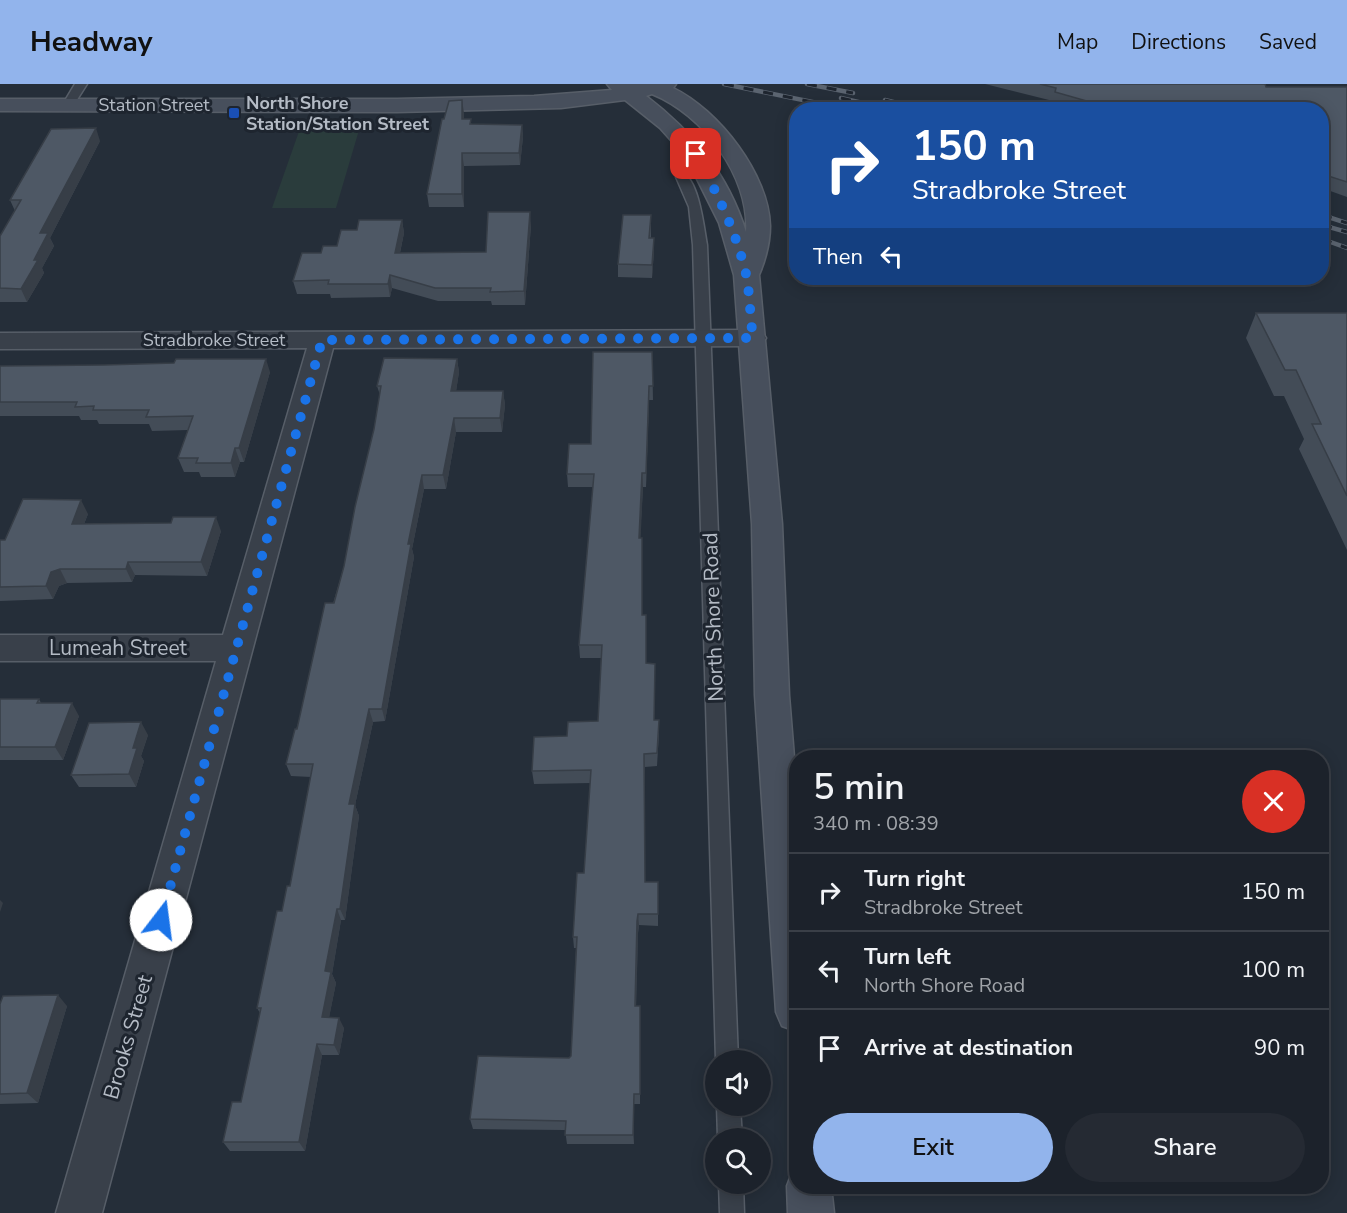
<!DOCTYPE html>
<html lang="en">
<head>
<meta charset="utf-8">
<style>
  body { margin:0; font-family:"Nunito Sans",sans-serif; background:#252a33; color:#f1f3f6; height:100vh; display:flex; flex-direction:column; font-size:22px; white-space:nowrap }
  * { box-sizing:border-box; margin:0 }
  p { font-size:20px; color:#a0a4a9 }
  .icon { flex:none; width:33px; height:33px; fill:none; stroke:currentColor; stroke-width:2; stroke-linecap:round; stroke-linejoin:round }
  .map { position:relative; flex:1; overflow:hidden }
  .panel { position:absolute; left:789px; top:666px; width:540px; height:444px; display:flex; flex-direction:column; background:#1c222b; border-radius:24px; box-shadow:0 3px 15px #0003,0 0 0 2px #3a3f47 }
  .panel>* { flex:none }
  .hud { position:absolute; left:789px; top:18px; width:540px; height:183px; border-radius:24px; box-shadow:0 3px 15px #0003,0 0 0 2px #3a3f47; background:#1a4fa0; color:#fff; overflow:hidden }
  .controls { position:absolute; left:705px; top:966px; display:grid; gap:12px }
  .controls a { display:grid; place-items:center; width:66px; height:66px; border-radius:50%; background:#1c222b; box-shadow:0 3px 15px #0003,0 0 0 2px #3a3f47; font-size:30px }
  .pin { position:absolute; display:grid; place-items:center; width:51px; height:51px; color:#fff; margin:-26px; border-radius:12px; box-shadow:0 3px 9px #0006 }
  .me { position:absolute; width:66px; margin:-33px; rotate:15deg; stroke-linejoin:round; filter:drop-shadow(0 0 4px #0008) }
  .turn { display:flex; align-items:center; gap:21px; height:126px; padding:0 24px; font-size:27px }
  .turn .icon { width:78px; height:78px; stroke-width:2.5 }
  .turn b { display:block; font-size:42px; line-height:51px }
  .then { display:flex; align-items:center; height:57px; padding:0 24px; background:#0003; gap:12px; font-size:22px }
  .round { display:grid; place-items:center; flex:none; width:63px; height:63px; border-radius:32px; background:#252a33 }
  .head { display:flex; align-items:center; justify-content:space-between; height:102px; padding:0 24px }
  h1 { font-size:36px; font-weight:600; line-height:45px }
  .primary-button { display:flex; gap:12px; margin-top:auto; padding:12px 24px }
  .primary-button a { flex:1; height:69px; border-radius:36px; background:#92b4ec; color:#111; font-size:24px; font-weight:600; line-height:69px; text-align:center }
  .primary-button a+a { background:#252a33; color:#f1f3f6 }
  ul { padding:0; list-style:none }
  li { display:flex; align-items:center; gap:18px; height:78px; padding:0 24px; border-top:2px solid #3a3f47 }
  li div { flex:1 }
  li b { display:block; font-size:22px }
  li em { font-style:normal }
  header { display:flex; align-items:center; gap:36px; box-sizing:border-box; height:84px; padding:0 30px; background:#92b4ec; color:#111 }
  header strong { font-size:28px }
  nav { display:flex; gap:33px; margin-inline-start:auto; font-size:21px }
  .map>svg:first-child { display:block }
</style>
</head>
<body>
<header>
<strong>Headway</strong>
<nav><a>Map</a><a>Directions</a><a>Saved</a></nav>
</header>
<div class="map">
<svg width="1347" height="1129" viewBox="0 0 1347 1129">
  <rect width="100%" height="100%" fill="#252e39"/>
  <!-- green -->
  <path fill="#2a3c3c" d="M 303,36 L 362,36 L 336,124 L 272,124 Z"/>
  <g fill="none" stroke-linecap="round" stroke-linejoin="round">
    <defs>
      <path id="service" d="M 75,0 L 87,0 L 73,22 L 65,22 L 63,20 Z
        M 682,89 C 699,95 704,145 707,161 L 738,976 L 716,976 L 693,161 L 689,123 L 676,93 Z
        M 717,1022 L 740,1022 L 742,1054 L 718,1054 Z
        M 719,1100 L 743,1100 L 744,1129 L 720,1129 Z"/>
      <path id="minor" d="M 753,246 L 762,248 L 766,254 L 762,260 L 753,262 L 333,264 L 102,1129 L 56,1129 L 216,577 L 0,577 L 0,551 L 223,551 L 307,264 L 0,265 L 0,249 Z"/>
      <path id="secondary" d="M 607,0 L 676,0 L 673,4 C 719,26 769,91 770,142 C 770,158 765,177 759,191 L 782,440 L 789,611 L 796,698 L 796,947 L 782,942 L 776,928 L 755,611 L 752,440 L 734,191 L 719,139 L 686,73 L 660,44 L 625,16 L 561,24 L 397,28 L 0,27 L 0,15 L 397,15 L 534,12 L 612,6 ZM 652,10 C 702,30 750,92 746,148 C 728,90 693,48 646,12 Z
        M 796,1085 L 796,1102 L 831,1102 L 834,1129 L 788,1129 L 787,1102 L 793,1086 Z"/>
    </defs>
    <!-- service casing -->
    <use href="#service" stroke="#575e68" stroke-width="3"/>
    <!-- minor casing -->
    <use href="#minor" stroke="#575e68" stroke-width="3"/>
    <!-- secondary casing -->
    <use href="#secondary" stroke="#575e68" stroke-width="3"/>
    <!-- service -->
    <use href="#service" fill="#39404a" fill-rule="evenodd"/>
    <!-- minor -->
    <use href="#minor" fill="#39404a" fill-rule="evenodd"/>
    <!-- secondary -->
    <use href="#secondary" fill="#474f5c" fill-rule="evenodd"/>
    <defs>
      <path id="rail" d="M 724,0 L 852,26
        M 807,0 L 853,9
        M 841,14 L 893,26
        M 885,16 L 926,26
        M 1322,131 L 1347,139
        M 1322,141 L 1347,148
        M 1322,155 L 1347,164"/>
    </defs>
    <!-- rail casing -->
    <use href="#rail" stroke="#5b6470" stroke-width="4.5"/>
    <!-- rail -->
    <use href="#rail" stroke="#1e252f" stroke-width="3" stroke-dasharray="10" stroke-linecap="butt"/>
  </g>
  <!-- wall -->
  <path fill="#434c57" d="M 985,0 L 1265,0 L 1266,3 L 1347,3 L 1347,113 L 1322,104 L 1322,26 L 1068,26 L 1052,21 L 1053,17 Z
    M 464,29 L 464,35 L 472,40 L 522,41 L 523,53 L 520,81 L 464,82 L 464,123 L 429,123 L 427,110 L 444,35 Z
    M 100,57 L 50,154 L 54,162 L 42,184 L 44,189 L 27,218 L 0,218 L 0,152 L 15,127 L 10,116 Z
    M 651,131 L 651,154 L 654,154 L 654,167 L 652,194 L 618,193 L 618,180 Z
    M 402,136 L 404,149 L 400,169 L 486,168 L 531,141 L 525,221 L 492,221 L 491,217 L 438,217 L 392,204 L 390,213 L 331,214 L 330,210 L 297,210 L 293,197 L 321,169 L 337,162 L 357,146 Z
    M 1256,229 L 1347,229 L 1347,466 L 1299,365 L 1304,355 L 1284,312 L 1274,312 L 1246,254 Z
    M 652,268 L 653,316 L 649,316 L 646,403 L 643,403 L 640,454 L 642,454 L 642,531 L 646,579 L 655,580 L 654,636 L 659,636 L 659,649 L 657,682 L 645,683 L 645,798 L 658,798 L 658,842 L 639,841 L 638,849 L 636,922 L 640,933 L 640,1020 L 634,1020 L 634,1060 L 567,1060 L 565,1046 L 473,1045 L 470,1035 L 571,972 L 576,864 L 574,864 L 573,853 L 584,789 L 591,699 L 534,700 L 532,687 L 567,652 L 598,637 L 601,574 L 580,574 L 579,561 L 593,403 L 568,403 L 567,390 L 591,360 Z
    M 457,275 L 459,288 L 456,307 L 503,307 L 505,321 L 502,348 L 456,348 L 446,405 L 424,405 L 412,465 L 414,473 L 385,637 L 373,638 L 355,721 L 359,732 L 345,836 L 341,836 L 332,890 L 336,899 L 329,933 L 344,944 L 339,971 L 322,971 L 305,1067 L 230,1067 L 223,1058 L 241,1018 L 260,929 L 257,924 L 282,827 L 290,802 L 311,693 L 291,692 L 286,680 L 344,482 L 374,345 L 380,311 L 377,302 Z
    M 0,282 L 270,288 L 244,378 L 240,378 L 235,393 L 201,393 L 199,388 L 184,388 L 178,374 L 188,346 L 152,347 L 149,340 L 99,340 L 97,336 L 81,336 L 79,332 L 0,332 Z
    M 88,430 L 84,440 L 221,447 L 207,492 L 135,491 L 132,498 L 67,499 L 59,502 L 53,515 L 0,517 L 0,456 L 5,456 Z
    M 0,615 L 39,615 L 41,619 L 79,632 L 63,676 L 0,676 Z
    M 148,651 L 141,672 L 144,677 L 136,703 L 79,703 L 71,691 Z
    M 0,920 L 67,922 L 38,1019 L 0,1020 Z"/>
  <!-- shaded-wall -->
  <path fill="#373e47" d="M 462,16 L 464,29 L 464,47 L 462,35 Z
    M 522,41 L 523,53 L 520,81 L 519,69 Z
    M 96,44 L 100,57 L 50,154 L 54,162 L 42,184 L 44,189 L 27,218 L 21,205 L 34,176 L 40,149 Z
    M 462,69 L 464,82 L 464,123 L 462,110 Z
    M 530,128 L 531,141 L 525,221 L 524,207 Z
    M 402,136 L 404,149 L 397,182 L 395,169 Z
    M 654,154 L 654,167 L 652,194 L 652,181 Z
    M 390,191 L 392,204 L 390,213 L 388,200 Z
    M 266,275 L 270,288 L 244,378 L 239,364 Z
    M 457,275 L 459,288 L 454,321 L 451,307 Z
    M 649,302 L 649,316 L 646,403 L 646,389 Z
    M 503,307 L 505,321 L 502,348 L 500,334 Z
    M 454,334 L 456,348 L 446,405 L 443,391 Z
    M 235,364 L 240,378 L 235,393 L 231,379 Z
    M 642,389 L 643,403 L 640,467 L 639,454 Z
    M 422,391 L 424,405 L 412,465 L 414,473 L 385,637 L 382,625 L 408,460 Z
    M 81,416 L 88,430 L 78,454 L 72,440 Z
    M 216,433 L 221,447 L 207,492 L 201,478 Z
    M 128,478 L 135,491 L 132,498 L 126,485 Z
    M 60,485 L 67,499 L 59,502 L 53,515 L 46,502 L 51,488 Z
    M 72,619 L 79,632 L 63,676 L 55,663 Z
    M 369,625 L 373,638 L 355,721 L 359,732 L 345,836 L 340,825 L 349,720 Z
    M 141,638 L 148,651 L 141,672 L 144,677 L 136,703 L 129,690 L 133,664 Z
    M 0,816 L 3,819 L 0,828 Z
    M 337,825 L 341,836 L 332,890 L 336,899 L 327,944 L 322,933 L 325,887 Z
    M 638,830 L 639,841 L 638,849 L 636,933 L 637,837 Z
    M 58,911 L 67,922 L 38,1019 L 27,1009 Z
    M 339,934 L 344,944 L 339,971 L 334,961 Z
    M 317,960 L 322,971 L 305,1067 L 299,1058 Z
    M 634,1010 L 634,1060 L 633,1051 Z"/>
  <!-- building -->
  <path fill="#4e5865" stroke="#373e47" stroke-width="1.5" d="M 1040,0 L 1265,0 L 1266,3 L 1347,3 L 1347,98 L 1322,90 L 1322,26 L 1118,26 L 1055,8 L 1056,4 Z
    M 462,16 L 462,35 L 471,35 L 470,40 L 522,41 L 519,69 L 462,69 L 462,110 L 427,110 L 442,35 L 444,35 L 449,17 Z
    M 96,44 L 40,149 L 48,149 L 34,176 L 38,176 L 21,205 L 0,204 L 0,152 L 21,116 L 10,116 L 51,45 Z
    M 488,128 L 530,128 L 524,207 L 490,208 L 491,204 L 435,204 L 390,191 L 388,200 L 328,200 L 329,196 L 293,197 L 302,169 L 321,169 L 323,162 L 337,162 L 341,146 L 357,146 L 359,136 L 402,136 L 395,169 L 486,168 Z
    M 623,131 L 651,131 L 649,154 L 654,154 L 652,181 L 618,180 Z
    M 1256,229 L 1347,229 L 1347,412 L 1312,340 L 1321,340 L 1296,286 L 1285,286 Z
    M 593,268 L 652,268 L 653,302 L 649,302 L 646,389 L 642,389 L 639,454 L 642,454 L 642,531 L 646,531 L 646,579 L 655,580 L 654,636 L 659,636 L 657,669 L 644,670 L 645,798 L 658,798 L 658,830 L 638,830 L 637,837 L 635,922 L 640,922 L 640,1010 L 634,1010 L 633,1051 L 565,1051 L 566,1037 L 470,1035 L 478,972 L 569,974 L 571,972 L 577,853 L 573,853 L 577,789 L 584,789 L 591,686 L 532,687 L 534,653 L 567,652 L 568,638 L 598,637 L 602,561 L 579,561 L 594,390 L 567,390 L 569,360 L 591,360 Z
    M 384,274 L 457,275 L 451,307 L 503,307 L 500,334 L 454,334 L 443,391 L 422,391 L 408,460 L 411,460 L 382,625 L 369,625 L 349,720 L 355,720 L 340,825 L 337,825 L 325,887 L 331,888 L 322,933 L 339,934 L 334,961 L 317,960 L 299,1058 L 223,1058 L 232,1018 L 241,1018 L 261,924 L 257,924 L 277,827 L 282,827 L 287,802 L 290,802 L 313,680 L 286,680 L 295,645 L 297,645 L 325,519 L 334,519 L 344,482 L 355,423 L 374,345 L 381,302 L 377,302 Z
    M 176,275 L 266,275 L 239,364 L 235,364 L 231,379 L 196,379 L 198,374 L 178,374 L 193,332 L 146,333 L 149,326 L 93,326 L 94,322 L 75,323 L 77,318 L 0,318 L 0,282 L 104,281 L 174,279 Z
    M 23,415 L 81,416 L 72,440 L 171,439 L 173,433 L 216,433 L 201,478 L 128,478 L 126,485 L 60,485 L 51,488 L 46,502 L 0,503 L 0,456 L 5,456 Z
    M 0,615 L 39,615 L 37,619 L 72,619 L 55,663 L 0,663 Z
    M 141,638 L 133,664 L 137,664 L 129,690 L 71,691 L 89,639 Z
    M 58,911 L 27,1009 L 0,1010 L 0,920 L 3,912 Z"/>
  <g fill="none" stroke-linecap="round" stroke-linejoin="round">
    <!-- route -->
    <path stroke="#1a73e8" stroke-width="10" stroke-dasharray="0 18" d="M 161,836 L 322,256 L 753,254 C 750,233 750,210 746,190 C 736,147 717,109 696,70"/>
  </g>
  <!-- markers -->
  <rect fill="#1a4fb4" stroke="#1e252f" stroke-width="2" x="228" y="23" width="12" height="12" rx="3"/>
  <g text-anchor="middle" dominant-baseline="central" stroke-width="6" stroke-linejoin="round" paint-order="stroke">
    <!-- far-poi labels -->
    <g font-size="18" font-weight="bold" fill="#b4bbc5" stroke="#1e252f" text-anchor="start">
      <text x="246" y="19">North Shore<tspan x="246" dy="21">Station/Station Street</tspan></text>
    </g>
    <!-- far-street labels -->
    <g font-size="18" fill="#b4bbc5" stroke="#1e252f">
      <text x="154" y="21">Station Street</text>
      <text x="214" y="256">Stradbroke Street</text>
    </g>
    <!-- street labels -->
    <g font-size="21" fill="#b4bbc5" stroke="#1e252f">
      <text transform="translate(713 533) rotate(-92)">North Shore Road</text>
      <text x="118" y="564">Lumeah Street</text>
      <text transform="translate(128 953) rotate(-74)">Brooks Street</text>
    </g>
  </g>
</svg>
<div class="controls">
<a><svg class="icon" aria-label="sound" viewBox="0 0 24 24"><path d="M4 9h4l5-4v14l-5-4H4zM17 9q2 3 0 6"/></svg></a>
<a><svg class="icon" aria-label="search" viewBox="0 0 24 24"><circle cx="10" cy="10" r="6"/><path d="M15 15l6 6"/></svg></a>
</div>
<div class="pin" style="left:696px;top:70px;background:#d93025"><svg class="icon" aria-label="arrive" viewBox="0 0 24 24"><path d="M6 21V4h12l-3 4 3 4H6"/></svg></div>
<svg class="me" style="left:161px;top:836px" viewBox="-20 -20 40 40"><circle r="19" fill="#fff"/><path d="M0-13L10 11 0 6-10 11z" fill="#1a73e8"/></svg>
<div class="hud">
<div class="turn"><svg class="icon" aria-label="right" viewBox="0 0 24 24"><path d="M7 20v-9h11M14 6l5 5-5 5"/></svg><div><b>150 m</b>Stradbroke Street</div></div>
<div class="then">Then<svg class="icon" aria-label="left" viewBox="0 0 24 24"><path d="M17 20v-9H6M10 6l-5 5 5 5"/></svg></div>
</div>
<section class="panel">
<div class="head"><div><h1>5 min</h1><p>340 m · 08:39</p></div><a class="round" style="background:#d93025;color:#fff"><svg class="icon" aria-label="close" viewBox="0 0 24 24"><path d="M6 6l12 12M18 6L6 18"/></svg></a></div>
<ul>
<li><svg class="icon" aria-label="right" viewBox="0 0 24 24"><path d="M7 20v-9h11M14 6l5 5-5 5"/></svg><div><b>Turn right</b><p>Stradbroke Street</p></div><em>150 m</em></li>
<li><svg class="icon" aria-label="left" viewBox="0 0 24 24"><path d="M17 20v-9H6M10 6l-5 5 5 5"/></svg><div><b>Turn left</b><p>North Shore Road</p></div><em>100 m</em></li>
<li><svg class="icon" aria-label="arrive" viewBox="0 0 24 24"><path d="M6 21V4h12l-3 4 3 4H6"/></svg><div><b>Arrive at destination</b></div><em>90 m</em></li>
</ul>
<div class="primary-button"><a>Exit</a><a>Share</a></div>
</section>
</div>
</body>
</html>
